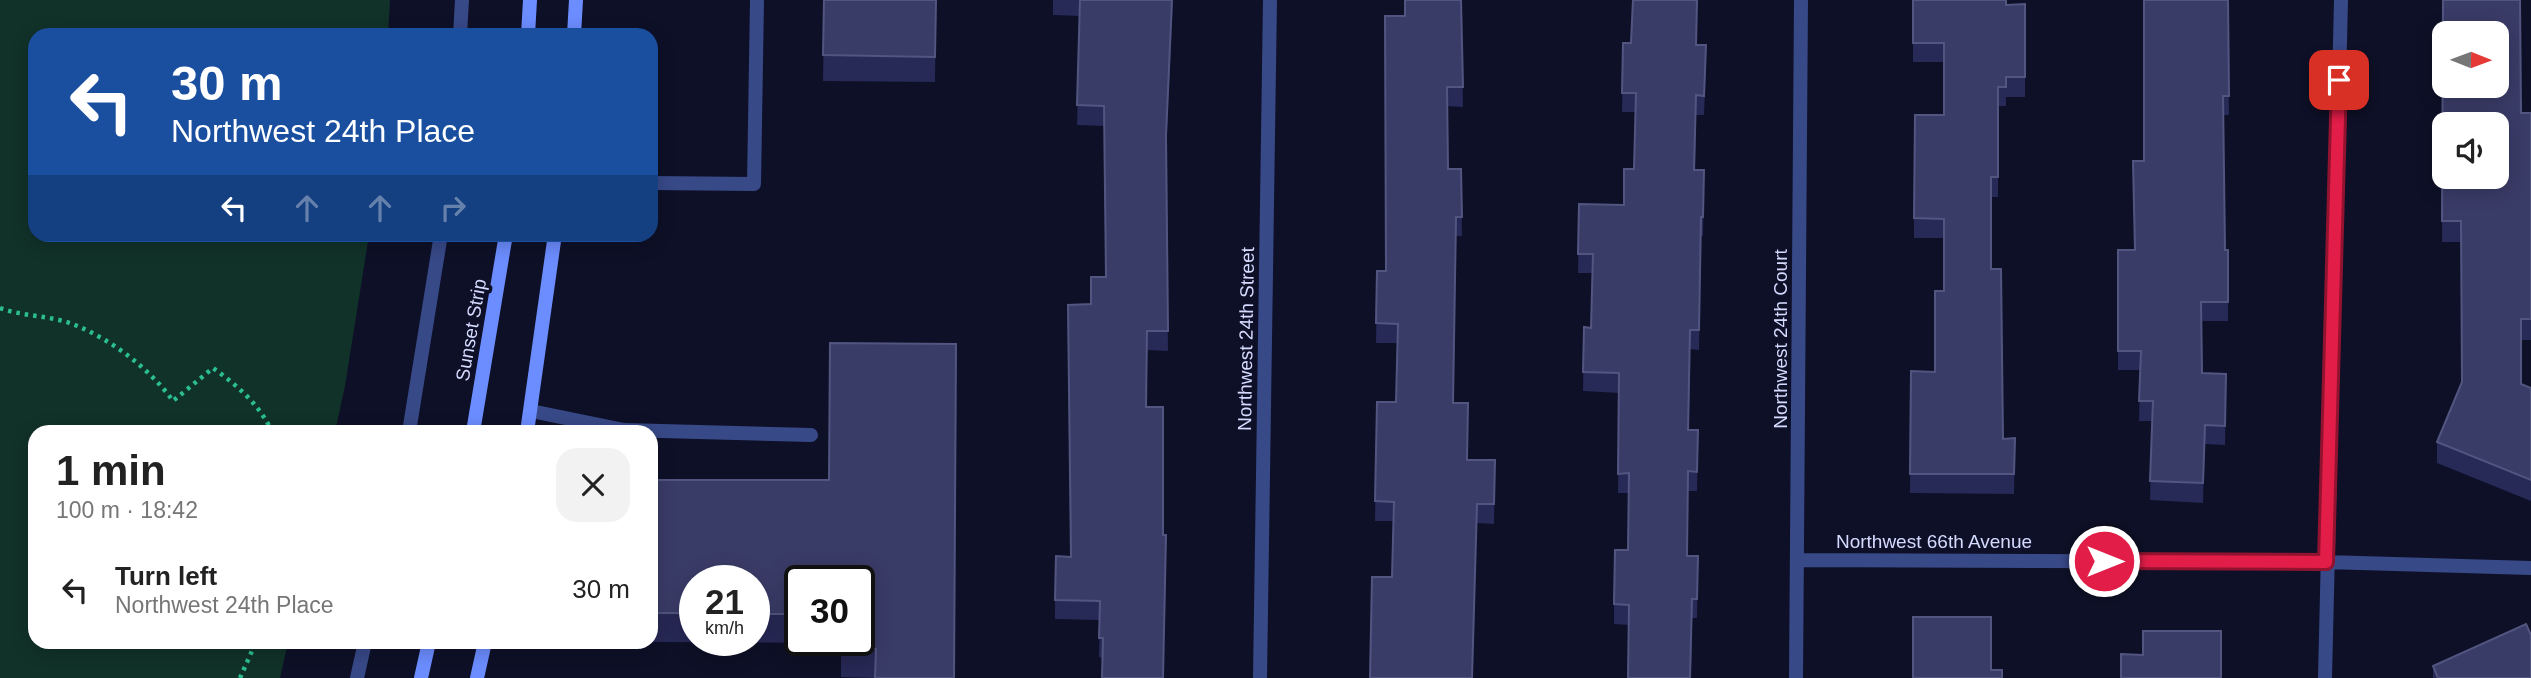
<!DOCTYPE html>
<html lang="en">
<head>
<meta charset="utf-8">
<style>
  body { margin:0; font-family:Arial,sans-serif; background:#f2f2f2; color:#222; height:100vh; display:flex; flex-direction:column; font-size:26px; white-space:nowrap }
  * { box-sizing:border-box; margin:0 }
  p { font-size:23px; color:#767676 }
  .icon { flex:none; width:38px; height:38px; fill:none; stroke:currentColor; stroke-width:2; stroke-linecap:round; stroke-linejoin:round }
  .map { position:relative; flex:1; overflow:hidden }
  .sheet { position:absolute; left:28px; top:425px; width:630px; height:224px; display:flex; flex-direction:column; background:#fff; border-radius:21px; box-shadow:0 4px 18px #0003 }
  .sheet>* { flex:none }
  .hud { position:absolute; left:28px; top:28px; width:630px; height:214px; border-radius:21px; box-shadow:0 4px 18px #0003; background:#1a4fa0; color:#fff; overflow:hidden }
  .needle { width:46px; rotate:91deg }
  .tools { position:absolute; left:2432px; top:21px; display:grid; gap:14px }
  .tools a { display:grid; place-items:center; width:77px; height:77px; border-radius:14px; background:#fff; box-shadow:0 4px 18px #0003; font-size:35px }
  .speed { position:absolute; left:679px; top:565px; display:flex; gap:14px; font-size:35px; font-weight:700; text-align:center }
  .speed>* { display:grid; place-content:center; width:91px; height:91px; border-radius:50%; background:#fff; box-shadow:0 4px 18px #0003; line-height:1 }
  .speed small { font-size:18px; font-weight:400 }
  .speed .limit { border:4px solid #111; border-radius:10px; background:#fff; color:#111 }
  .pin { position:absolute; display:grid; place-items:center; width:60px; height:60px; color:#fff; margin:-30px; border-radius:14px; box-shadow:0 4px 10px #0006 }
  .me { position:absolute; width:77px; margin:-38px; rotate:90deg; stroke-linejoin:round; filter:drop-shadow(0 0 5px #0008) }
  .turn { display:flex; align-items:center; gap:24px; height:147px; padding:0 28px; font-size:32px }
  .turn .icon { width:91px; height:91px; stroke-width:2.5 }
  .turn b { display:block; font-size:49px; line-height:60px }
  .lanes { display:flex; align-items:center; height:66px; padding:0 28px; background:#0003; justify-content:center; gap:35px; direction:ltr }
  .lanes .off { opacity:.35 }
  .round { display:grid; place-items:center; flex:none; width:74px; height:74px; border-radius:21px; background:#f2f2f2 }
  .headline { display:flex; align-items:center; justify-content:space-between; height:119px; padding:0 28px }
  h1 { font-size:42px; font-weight:700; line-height:52px }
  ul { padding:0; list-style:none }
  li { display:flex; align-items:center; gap:21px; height:91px; padding:0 28px }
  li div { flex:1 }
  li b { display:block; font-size:26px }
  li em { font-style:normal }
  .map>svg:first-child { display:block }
</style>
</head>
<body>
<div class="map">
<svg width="2531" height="678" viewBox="0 0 2531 678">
  <rect width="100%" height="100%" fill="#0e1028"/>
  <!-- green -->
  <path fill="#113229" d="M 0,0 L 390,0 L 388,35 L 35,35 L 35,234 L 369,235 L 345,386 L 335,432 L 35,432 L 35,642 L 288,642 L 280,678 L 0,678 Z"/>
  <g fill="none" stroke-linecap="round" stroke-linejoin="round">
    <!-- path -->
    <path stroke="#2abe90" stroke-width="4.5" stroke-dasharray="3.5 5" stroke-linecap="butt" d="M 0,308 C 24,317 51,315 75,325 C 112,340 150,369 173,401 L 213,368 C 237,385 260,405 272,432
      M 240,678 L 256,642"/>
    <!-- lane -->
    <path stroke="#384988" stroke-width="14" d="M 460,35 L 462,0
      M 651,183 L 754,184 L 757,0
      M 531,411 L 624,430 L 811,435
      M 409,432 L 441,234
      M 357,678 L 365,642"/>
    <!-- street -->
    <path stroke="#384988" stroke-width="14" d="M 1798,560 L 2326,562 L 2531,568
      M 1260,678 L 1270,0
      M 1796,678 L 1801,0
      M 2325,678 L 2341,0"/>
    <!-- secondary -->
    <path stroke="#6c8dff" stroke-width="14" d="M 528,35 L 530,0
      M 574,35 L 576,0
      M 473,432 L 506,234
      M 527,432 L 555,234
      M 421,678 L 429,642
      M 477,678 L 485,642"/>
  </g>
  <!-- wall -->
  <path fill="#272956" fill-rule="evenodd" d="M 824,0 L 936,0 L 935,82 L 823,81 Z
    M 1053,0 L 1173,0 L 1166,151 L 1168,351 L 1147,350 L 1102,658 L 1099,657 L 1100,620 L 1055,619 L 1055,600 L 1070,557 L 1091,304 L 1106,277 L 1104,126 L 1077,125 L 1080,16 L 1053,15 Z
    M 1461,0 L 1463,107 L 1447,106 L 1448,169 L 1461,169 L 1462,236 L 1456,236 L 1453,403 L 1467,460 L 1495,460 L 1494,524 L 1477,523 L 1392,577 L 1393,521 L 1375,521 L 1377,402 L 1396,402 L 1397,343 L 1376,343 L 1377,271 L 1386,271 L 1405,16 Z
    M 1698,0 L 1696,45 L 1706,65 L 1704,115 L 1696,115 L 1695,170 L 1704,189 L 1703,236 L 1701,236 L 1699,350 L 1690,349 L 1689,430 L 1698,430 L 1697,491 L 1688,491 L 1687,556 L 1698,556 L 1697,618 L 1692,618 L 1691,678 L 1628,678 L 1629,625 L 1614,624 L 1614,604 L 1628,550 L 1629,493 L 1618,493 L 1619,393 L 1583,391 L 1584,327 L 1591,328 L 1592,273 L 1578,273 L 1579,204 L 1624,205 L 1634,169 L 1635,112 L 1622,112 L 1623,43 L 1631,43 Z
    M 1913,0 L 2006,5 L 2025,4 L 2025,97 L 2006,97 L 2006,106 L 1998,106 L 1998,197 L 1991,197 L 1991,269 L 2003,439 L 2015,438 L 2014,494 L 1910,493 L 1911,371 L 1935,372 L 1944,291 L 1944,238 L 1914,238 L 1914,218 L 1944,115 L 1944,62 L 1913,62 Z
    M 2228,0 L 2229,115 L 2223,115 L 2225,250 L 2228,250 L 2228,321 L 2202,321 L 2202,373 L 2226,393 L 2225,445 L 2205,444 L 2203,503 L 2150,500 L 2152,421 L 2139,421 L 2140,370 L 2118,370 L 2118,250 L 2134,250 L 2144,161 Z
    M 2443,0 L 2521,113 L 2531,113 L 2531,340 L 2521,340 L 2521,384 L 2531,388 L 2531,501 L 2437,463 L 2437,442 L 2461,383 L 2461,242 L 2442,242 Z
    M 956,344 L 875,678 L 841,677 L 841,643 L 651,642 L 651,480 L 829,480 ZM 695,581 L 754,581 L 754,640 L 695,640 ZM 800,581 L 859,581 L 859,640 L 800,640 Z
    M 2433,666 L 2531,678 L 2433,678 Z"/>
  <!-- shaded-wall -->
  <path fill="#15173c" d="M 1172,0 L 1173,0 L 1166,155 L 1166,136 Z
    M 2205,425 L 2205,444 L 2203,503 L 2203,483 Z"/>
  <!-- building -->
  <path fill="#3a3c68" stroke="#525580" stroke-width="2" fill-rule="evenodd" d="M 824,0 L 936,0 L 935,57 L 823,55 Z
    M 1080,0 L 1172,0 L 1166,136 L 1168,331 L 1147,331 L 1146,407 L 1163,407 L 1163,535 L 1166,535 L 1163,678 L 1102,678 L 1103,638 L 1099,638 L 1100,601 L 1055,600 L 1056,556 L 1071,557 L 1068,305 L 1091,304 L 1091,277 L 1106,277 L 1104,106 L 1077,105 Z
    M 1405,0 L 1461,0 L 1463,87 L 1447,87 L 1448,169 L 1461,169 L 1462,217 L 1456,217 L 1453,403 L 1468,403 L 1467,460 L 1495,460 L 1494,504 L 1477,504 L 1472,678 L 1370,678 L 1372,577 L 1392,577 L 1394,502 L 1375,501 L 1377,402 L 1396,402 L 1398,324 L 1376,323 L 1377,271 L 1386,271 L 1385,16 L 1405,16 Z
    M 1633,0 L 1697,0 L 1696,45 L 1706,45 L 1704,96 L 1696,95 L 1694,170 L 1704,170 L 1703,217 L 1701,217 L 1699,330 L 1690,330 L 1688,430 L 1698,430 L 1697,472 L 1688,471 L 1687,556 L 1698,556 L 1697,599 L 1692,599 L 1690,678 L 1628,678 L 1629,605 L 1614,604 L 1615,550 L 1628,550 L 1629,473 L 1618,474 L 1619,373 L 1583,372 L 1584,327 L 1591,328 L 1593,254 L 1578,254 L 1579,204 L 1624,205 L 1624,169 L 1634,169 L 1636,93 L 1622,93 L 1623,43 L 1631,43 Z
    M 1913,0 L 2006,0 L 2006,5 L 2025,4 L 2025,77 L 2006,77 L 2006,87 L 1998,87 L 1998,177 L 1991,177 L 1991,269 L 2001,269 L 2003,439 L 2015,438 L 2014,474 L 1910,474 L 1911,371 L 1935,372 L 1935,291 L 1944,291 L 1944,219 L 1914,218 L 1915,115 L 1944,115 L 1944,43 L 1913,43 Z
    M 2144,0 L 2228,0 L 2229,96 L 2223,96 L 2225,250 L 2228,250 L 2228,302 L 2201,302 L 2202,373 L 2226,374 L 2225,426 L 2205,425 L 2203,483 L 2150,481 L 2153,401 L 2139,401 L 2141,351 L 2118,351 L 2118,250 L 2135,250 L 2133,161 L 2144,161 Z
    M 2443,0 L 2520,0 L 2521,113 L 2531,113 L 2531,319 L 2521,319 L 2521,384 L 2531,388 L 2531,480 L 2437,442 L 2462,382 L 2461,221 L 2442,221 ZM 2445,33 L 2497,33 L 2497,86 L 2445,86 ZM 2445,124 L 2497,124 L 2497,177 L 2445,177 Z
    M 830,343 L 956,344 L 954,678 L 875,678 L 876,649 L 841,648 L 841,640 L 859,640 L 859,581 L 800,581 L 800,614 L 754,614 L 754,581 L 695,581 L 695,613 L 651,613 L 651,480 L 829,480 Z
    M 1913,617 L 1991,617 L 1991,670 L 2002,670 L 2002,678 L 1913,678 Z
    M 2526,624 L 2531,635 L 2531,678 L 2438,678 L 2433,666 Z
    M 2143,631 L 2221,631 L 2221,678 L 2121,678 L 2121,654 L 2143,655 Z"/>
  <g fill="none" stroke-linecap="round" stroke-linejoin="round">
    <defs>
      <path id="route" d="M 2104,561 L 2326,562 L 2339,80"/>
    </defs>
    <!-- route casing -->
    <use href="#route" stroke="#92132f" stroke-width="18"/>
    <!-- route -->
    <use href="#route" stroke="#e11d48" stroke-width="12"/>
  </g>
  <g text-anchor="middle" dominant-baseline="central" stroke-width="7" stroke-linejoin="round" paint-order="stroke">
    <!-- street labels -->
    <g font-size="19" fill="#d5dbff" stroke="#0e1028">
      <text transform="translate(471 330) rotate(-80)">Sunset Strip</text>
      <text transform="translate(1246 339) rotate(-89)">Northwest 24th Street</text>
      <text transform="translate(1780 339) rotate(-90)">Northwest 24th Court</text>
      <text x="1934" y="541">Northwest 66th Avenue</text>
    </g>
  </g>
</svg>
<div class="tools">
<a><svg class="needle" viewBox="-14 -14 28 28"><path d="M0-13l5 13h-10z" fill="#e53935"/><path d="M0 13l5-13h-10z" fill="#767676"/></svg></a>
<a><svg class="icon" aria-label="sound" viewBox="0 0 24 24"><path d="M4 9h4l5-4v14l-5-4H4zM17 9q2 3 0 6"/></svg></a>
</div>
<div class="speed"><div>21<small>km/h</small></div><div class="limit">30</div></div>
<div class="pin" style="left:2339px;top:80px;background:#d93025"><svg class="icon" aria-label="arrive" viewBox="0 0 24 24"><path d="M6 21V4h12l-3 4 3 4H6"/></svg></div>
<svg class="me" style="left:2104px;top:561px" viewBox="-20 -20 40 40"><circle r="17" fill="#e11d48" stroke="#fff" stroke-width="3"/><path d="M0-11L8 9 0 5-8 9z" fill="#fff"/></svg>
<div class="hud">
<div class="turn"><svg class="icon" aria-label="left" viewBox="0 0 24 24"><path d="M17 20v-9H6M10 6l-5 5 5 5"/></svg><div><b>30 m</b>Northwest 24th Place</div></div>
<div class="lanes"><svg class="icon" aria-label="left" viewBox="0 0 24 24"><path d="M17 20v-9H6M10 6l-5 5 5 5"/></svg><svg class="icon off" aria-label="ahead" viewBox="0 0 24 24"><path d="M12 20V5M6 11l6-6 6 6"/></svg><svg class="icon off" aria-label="ahead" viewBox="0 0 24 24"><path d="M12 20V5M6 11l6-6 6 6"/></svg><svg class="icon off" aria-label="right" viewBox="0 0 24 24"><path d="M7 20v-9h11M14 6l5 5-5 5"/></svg></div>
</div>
<section class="sheet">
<div class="headline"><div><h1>1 min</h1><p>100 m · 18:42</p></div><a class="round"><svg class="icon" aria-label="close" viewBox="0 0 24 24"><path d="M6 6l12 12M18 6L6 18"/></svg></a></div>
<ul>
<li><svg class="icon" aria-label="left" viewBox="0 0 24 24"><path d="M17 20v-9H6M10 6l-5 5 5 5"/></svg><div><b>Turn left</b><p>Northwest 24th Place</p></div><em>30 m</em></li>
</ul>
</section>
</div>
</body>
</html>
